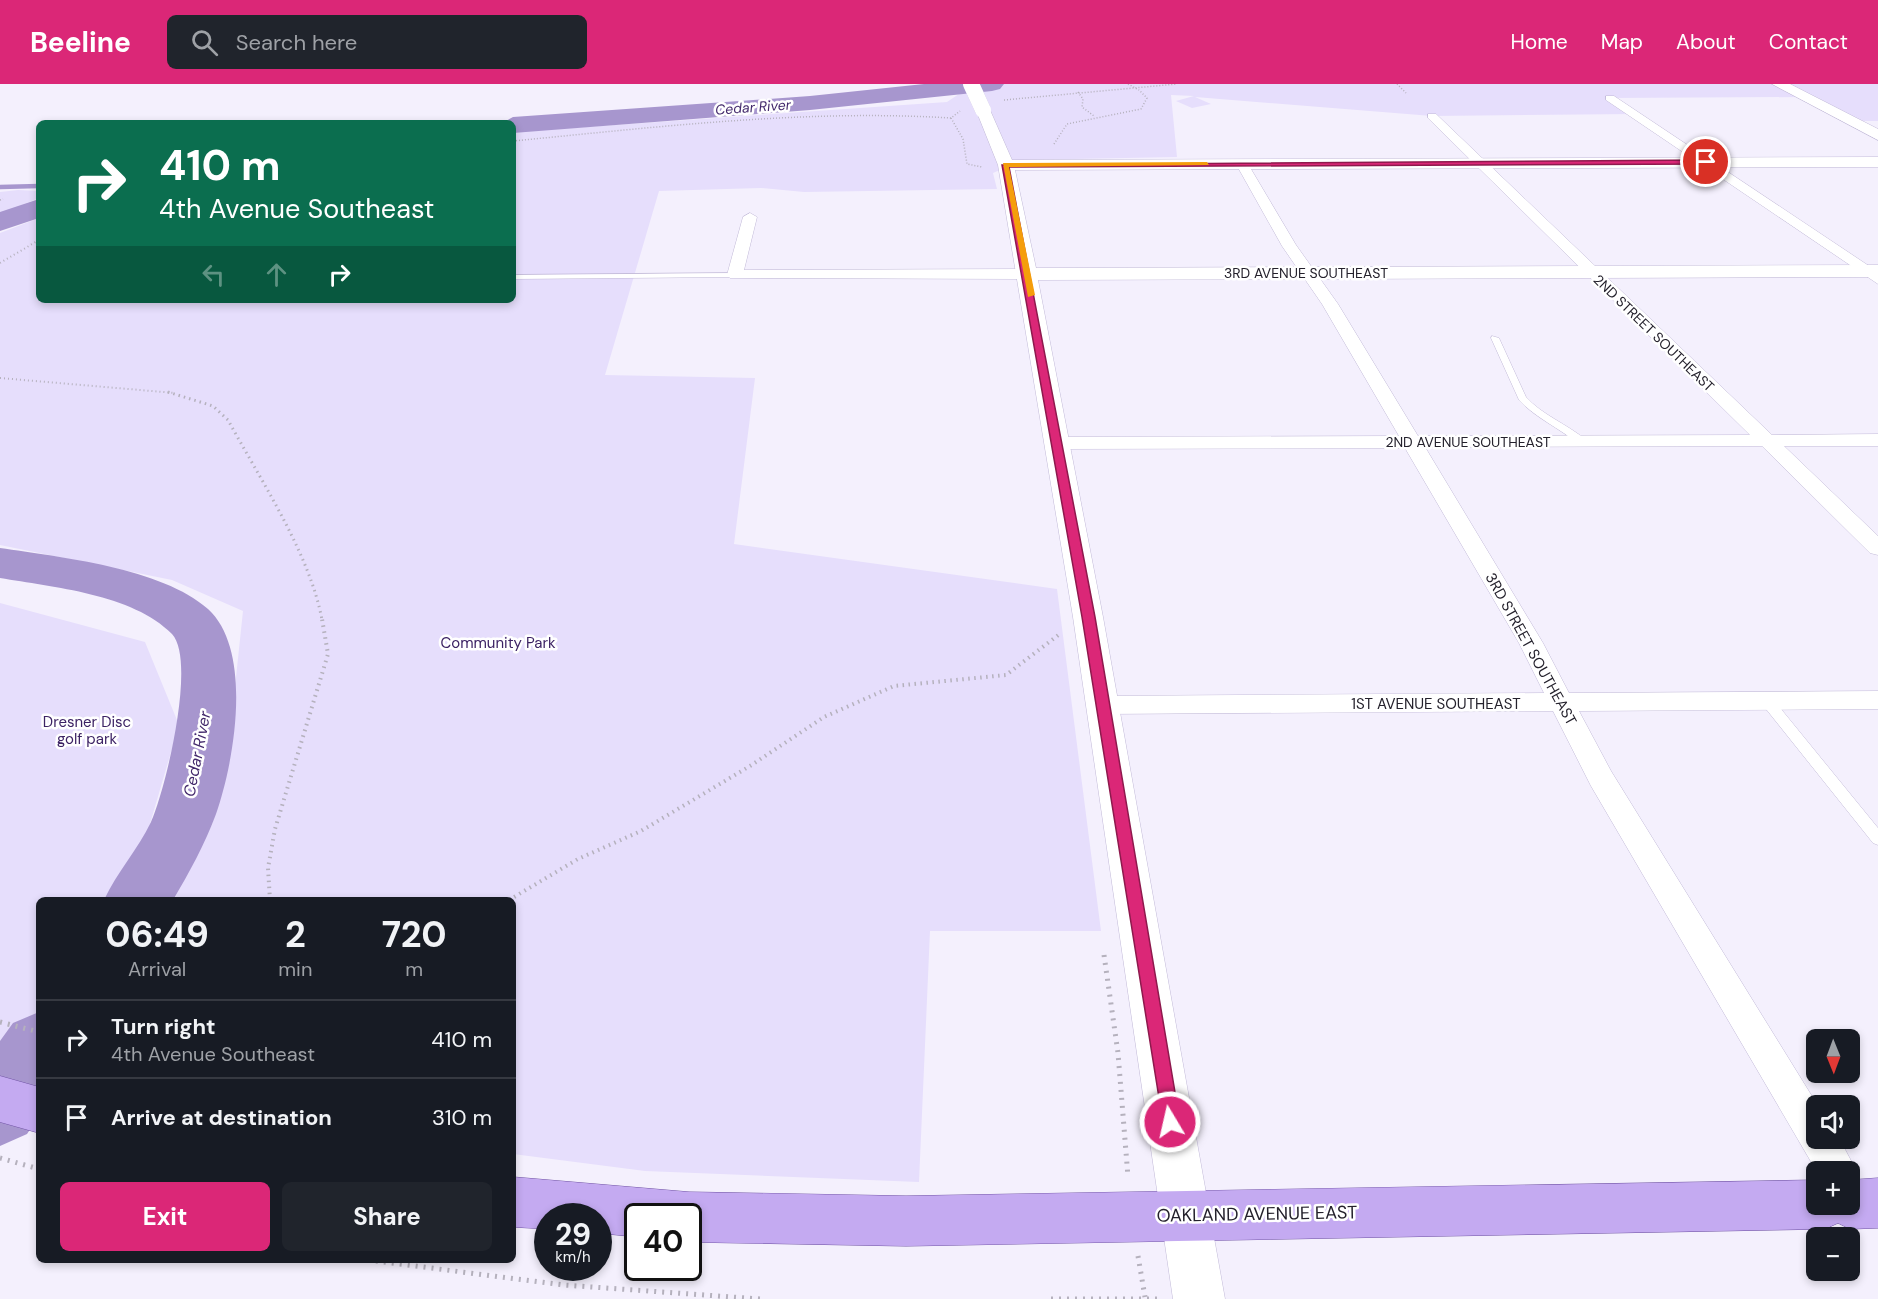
<!DOCTYPE html>
<html lang="en">
<head>
<meta charset="utf-8">
<style>
  body { margin:0; font-family:"DM Sans",sans-serif; background:#20242c; color:#f1f3f6; height:100vh; display:flex; flex-direction:column; font-size:22px; white-space:nowrap }
  * { box-sizing:border-box; margin:0 }
  p { font-size:20px; color:#9ea1a6 }
  .icon { flex:none; width:33px; height:33px; fill:none; stroke:currentColor; stroke-width:2; stroke-linecap:round; stroke-linejoin:round }
  .map { position:relative; flex:1; overflow:hidden }
  .details { position:absolute; left:36px; top:813px; width:480px; height:366px; display:flex; flex-direction:column; background:#171b24; border-radius:9px; box-shadow:0 3px 9px #0003 }
  .details>* { flex:none }
  .top-card { position:absolute; left:36px; top:36px; width:480px; height:183px; border-radius:9px; box-shadow:0 3px 9px #0003; background:#0b6e4f; color:#fff; overflow:hidden }
  .needle { width:39px; rotate:179deg }
  .controls { position:absolute; left:1806px; top:945px; display:grid; gap:12px }
  .controls a { display:grid; place-items:center; width:54px; height:54px; border-radius:9px; background:#171b24; box-shadow:0 3px 9px #0003; font-size:30px }
  .speed { position:absolute; left:534px; top:1119px; display:flex; gap:12px; font-size:30px; font-weight:700; text-align:center }
  .speed>* { display:grid; place-content:center; width:78px; height:78px; border-radius:50%; background:#171b24; box-shadow:0 3px 9px #0003; line-height:1 }
  .speed small { font-size:15px; font-weight:400 }
  .speed .limit { border:3px solid #111; border-radius:9px; background:#fff; color:#111 }
  .pin { position:absolute; display:grid; place-items:center; width:51px; height:51px; color:#fff; margin:-26px; border:3px solid #fff; border-radius:50%; box-shadow:0 2px 6px #0007 }
  .me { position:absolute; width:66px; margin:-33px; rotate:351deg; stroke-linejoin:round; filter:drop-shadow(0 0 4px #0008) }
  .turn { display:flex; align-items:center; gap:21px; height:126px; padding:0 24px; font-size:27px }
  .turn .icon { width:78px; height:78px; stroke-width:2.5 }
  .turn b { display:block; font-size:42px; line-height:51px }
  .lanes { display:flex; align-items:center; height:57px; padding:0 24px; background:#0003; justify-content:center; gap:30px; direction:ltr }
  .lanes .off { opacity:.35 }
  .eta { display:flex; justify-content:space-evenly; align-items:center; height:102px; text-align:center }
  .eta b { font-size:36px; font-weight:700; line-height:42px }
  .cta { display:flex; gap:12px; margin-top:auto; padding:12px 24px }
  .cta a { flex:1; height:69px; border-radius:9px; background:#db2777; color:#fff; font-size:24px; font-weight:700; line-height:69px; text-align:center }
  .cta a+a { background:#20242c; color:#f1f3f6 }
  ul { padding:0; list-style:none }
  li { display:flex; align-items:center; gap:18px; height:78px; padding:0 24px; border-top:2px solid #363941 }
  li div { flex:1 }
  li b { display:block; font-size:22px }
  li em { font-style:normal }
  header { display:flex; align-items:center; gap:36px; box-sizing:border-box; height:84px; padding:0 30px; background:#db2777; color:#fff }
  header strong { font-size:28px }
  nav { display:flex; gap:33px; margin-inline-start:auto; font-size:21px }
  .search { width:420px; height:54px; background:#20242c; display:flex; align-items:center; gap:15px; box-sizing:border-box; padding:0 21px; border-radius:9px; color:#9ea1a6; font-size:22px }
  .map>svg:first-child { display:block }
</style>
</head>
<body>
<header>
<strong>Beeline</strong>
<div class="search"><svg class="icon" aria-label="search" viewBox="0 0 24 24"><circle cx="10" cy="10" r="6"/><path d="M15 15l6 6"/></svg>Search here</div>
<nav><a>Home</a><a>Map</a><a>About</a><a>Contact</a></nav>
</header>
<div class="map">
<svg width="1878" height="1215" viewBox="0 0 1878 1215">
  <rect width="100%" height="100%" fill="#f4f0fd"/>
  <!-- green -->
  <path fill="#e6defc" d="M 985,0 L 1878,0 L 1878,37 L 1851,37 L 1803,13 L 1611,14 L 1635,30 L 1432,32 L 1195,13 L 1211,20 L 1192,24 L 1176,17 L 1194,12 L 1171,11 L 1177,73 L 1022,76 L 993,89 L 997,105 L 804,108 L 761,104 L 659,107 L 605,291 L 755,294 L 734,460 L 1057,505 L 1101,847 L 930,847 L 919,1098 L 645,1087 L 513,1070 L 513,816 L 169,816 L 212,741 L 226,688 L 243,527 L 172,496 L 0,461 L 0,149 L 39,134 L 39,216 L 513,216 L 513,48 L 947,18 L 968,4 L 986,3 Z
    M 18,106 L 39,107 L 39,114 L 0,130 L 0,108 Z
    M 0,519 L 145,558 L 179,641 L 142,767 L 111,816 L 39,816 L 39,929 L 5,982 L 0,982 Z"/>
  <g fill="none" stroke-linecap="round" stroke-linejoin="round">
    <!-- stream -->
    <path stroke="#a796ce" stroke-width="4.5" d="M 0,103 L 39,102"/>
    <!-- river -->
    <path fill="#a796ce" fill-rule="evenodd" d="M 924,0 L 1004,0 L 1000,5 L 992,7 L 810,26 L 513,49 L 513,39 L 502,39 L 513,33 L 810,12 Z
      M 39,115 L 39,134 L 0,147 L 0,128 Z
      M 0,464 C 60,473 162,484 208,525 C 254,567 234,679 216,730 C 205,760 189,789 173,816 L 104,816 C 117,788 138,765 151,738 C 165,707 197,577 172,550 C 133,510 52,503 0,494 Z
      M 39,928 L 39,1032 L 27,1050 L 0,1062 L 0,957 L 13,939 Z"/>
    <defs>
      <path id="service" d="M 738,189 L 739,191 L 735,193 L 513,195 L 513,191 Z
        M 1492,252 L 1499,254 L 1526,313 C 1542,331 1567,340 1586,356 L 1586,360 L 1578,360 C 1560,344 1535,334 1519,316 L 1491,254 Z
        M 1767,612 L 1772,614 L 1878,744 L 1878,761 L 1873,759 L 1762,620 L 1760,617 L 1762,614 Z"/>
      <path id="minor" d="M 1606,12 L 1614,12 L 1878,188 L 1878,200 L 1606,16 Z
        M 1428,30 L 1436,30 L 1772,351 L 1878,350 L 1878,362 L 1784,362 L 1878,452 L 1878,471 L 1870,469 L 1762,362 L 1425,363 L 1543,559 L 1569,609 L 1878,607 L 1878,625 L 1579,627 L 1611,687 L 1818,1022 L 1816,1054 L 1839,1054 L 1857,1088 L 1850,1102 L 1850,1088 L 1817,1088 L 1591,702 L 1553,627 L 1102,630 L 1093,628 L 1089,621 L 1093,614 L 1102,612 L 1544,609 L 1519,559 L 1405,364 L 1058,365 L 1048,359 L 1058,353 L 1399,352 L 1322,220 L 1282,162 L 1236,80 L 1238,77 L 1246,77 L 1248,80 L 1296,161 L 1338,220 L 1418,352 L 1750,351 L 1428,34 Z
        M 750,129 L 757,133 L 744,186 L 1027,185 L 1035,190 L 1027,195 L 730,194 L 727,191 L 743,133 Z"/>
      <path id="tertiary" d="M 1772,0 L 1790,0 L 1878,45 L 1878,56 Z
        M 983,22 L 990,26 L 1012,76 L 1878,73 L 1878,83 L 1015,86 L 1036,184 L 1878,181 L 1878,193 L 1038,196 L 1103,533 L 1225,1215 L 1173,1215 L 1073,533 L 998,81 L 976,26 Z"/>
      <path id="primary" d="M 0,992 L 39,1003 L 39,1049 L 0,1038 Z
        M 513,1093 L 689,1108 L 906,1112 L 1816,1096 L 1816,1120 L 1850,1120 L 1850,1096 L 1878,1094 L 1878,1144 L 1850,1145 L 1838,1139 L 1825,1145 L 906,1162 L 688,1158 L 688,1132 L 638,1132 L 638,1153 L 598,1149 L 598,1132 L 548,1132 L 548,1145 L 513,1143 Z"/>
    </defs>
    <!-- service casing -->
    <use href="#service" stroke="#c2bad8" stroke-width="1"/>
    <!-- minor casing -->
    <use href="#minor" stroke="#c2bad8" stroke-width="1"/>
    <!-- tertiary casing -->
    <use href="#tertiary" stroke="#c2bad8" stroke-width="1"/>
    <!-- primary casing -->
    <use href="#primary" stroke="#7255a6" stroke-width="1"/>
    <!-- path-far4 -->
    <path stroke="#b5b1bd" stroke-width="1.5" stroke-dasharray="1 2" stroke-linecap="butt" d="M 1397,0 L 1406,9
      M 1078,8 L 1083,15 L 1082,23 L 1094,32
      M 1004,16 L 1177,0
      M 951,34 L 963,55 L 967,80 L 982,83
      M 513,57 C 658,43 805,25 951,34 L 960,27
      M 1054,60 L 1067,40 L 1141,25 L 1147,14 L 1139,6
      M 0,116 L 3,115"/>
    <!-- path-far3 -->
    <path stroke="#b5b1bd" stroke-width="2" stroke-dasharray="1 3" stroke-linecap="butt" d="M 0,179 L 39,156
      M 0,294 L 175,309"/>
    <!-- path-far2 -->
    <path stroke="#b5b1bd" stroke-width="3" stroke-dasharray="1.5 4" stroke-linecap="butt" d="M 168,308 L 213,322 L 228,336 C 260,395 310,470 322,536"/>
    <!-- path-far1 -->
    <path stroke="#b5b1bd" stroke-width="4" stroke-dasharray="1.5 4.5" stroke-linecap="butt" d="M 270,816 L 268,784 L 275,745 L 328,570 L 322,535
      M 509,816 L 578,775 L 641,747 L 750,682 L 824,633 L 894,602 L 1006,591 L 1061,549"/>
    <!-- path -->
    <path stroke="#b5b1bd" stroke-width="5" stroke-dasharray="2 6" stroke-linecap="butt" d="M 1104,871 L 1118,969 L 1128,1093
      M 0,938 L 39,948
      M 0,1074 L 39,1085
      M 1138,1172 L 1145,1213
      M 368,1176 L 564,1201 L 760,1215
      M 1051,1215 L 1158,1215"/>
    <!-- service -->
    <use href="#service" fill="#fff" fill-rule="evenodd"/>
    <!-- minor -->
    <use href="#minor" fill="#fff" fill-rule="evenodd"/>
    <!-- tertiary -->
    <use href="#tertiary" fill="#fff" fill-rule="evenodd"/>
    <!-- primary -->
    <use href="#primary" fill="#c4aaf1" fill-rule="evenodd"/>
    <defs>
      <path id="tertiary-bridge" d="M 971,0 L 983,26"/>
    </defs>
    <!-- tertiary-bridge casing -->
    <use href="#tertiary-bridge" stroke="#c2bad8" stroke-width="16" stroke-linecap="butt"/>
    <!-- path-bridge -->
    <path stroke="#b5b1bd" stroke-width="1.5" stroke-dasharray="1 2" stroke-linecap="butt" d="M 1128,0 L 1139,6"/>
    <!-- tertiary-bridge -->
    <use href="#tertiary-bridge" stroke="#fff" stroke-width="16"/>
  </g>
  <!-- route -->
  <path fill="#db2777" stroke="#8e194d" stroke-width="1.5" d="M 1706,76 L 1708,80 L 1009,83 L 1095,533 L 1180,1038 L 1177,1045 L 1170,1048 L 1164,1045 L 1082,533 L 1002,81 Z"/>
  <!-- slow -->
  <path fill="#f59e0b" d="M 1207,78 L 1209,81 L 1009,83 L 1035,211 L 1028,213 L 1003,79 Z"/>
  <g text-anchor="middle" dominant-baseline="central" stroke-width="5" stroke-linejoin="round" paint-order="stroke">
    <!-- far-water labels -->
    <g font-size="14" font-style="italic" fill="#42286b" stroke="#fff">
      <text transform="translate(753 23) rotate(-4)">Cedar River</text>
    </g>
    <!-- far-street labels -->
    <g font-size="14" fill="#24212c" stroke="#fff">
      <text x="1306" y="189">3RD AVENUE SOUTHEAST</text>
      <text transform="translate(1654 249) rotate(44)">2ND STREET SOUTHEAST</text>
      <text x="1468" y="358">2ND AVENUE SOUTHEAST</text>
    </g>
    <!-- park labels -->
    <g font-size="15" fill="#3c2264" stroke="#fff">
      <text x="498" y="559">Community Park</text>
      <text x="87" y="638">Dresner Disc<tspan x="87" dy="17">golf park</tspan></text>
    </g>
    <!-- street labels -->
    <g font-size="15" fill="#24212c" stroke="#fff">
      <text transform="translate(1531 565) rotate(61)">3RD STREET SOUTHEAST</text>
      <text x="1436" y="620">1ST AVENUE SOUTHEAST</text>
    </g>
    <!-- water labels -->
    <g font-size="16" font-style="italic" fill="#42286b" stroke="#fff">
      <text transform="translate(197 670) rotate(-79)">Cedar River</text>
    </g>
    <!-- near-street labels -->
    <g font-size="18" fill="#24212c" stroke="#fff">
      <text transform="translate(1257 1130) rotate(-1)">OAKLAND AVENUE EAST</text>
    </g>
  </g>
</svg>
<div class="controls">
<a><svg class="needle" viewBox="-14 -14 28 28"><path d="M0-13l5 13h-10z" fill="#e53935"/><path d="M0 13l5-13h-10z" fill="#9ea1a6"/></svg></a>
<a><svg class="icon" aria-label="sound" viewBox="0 0 24 24"><path d="M4 9h4l5-4v14l-5-4H4zM17 9q2 3 0 6"/></svg></a>
<a>+</a>
<a>−</a>
</div>
<div class="speed"><div>29<small>km/h</small></div><div class="limit">40</div></div>
<div class="pin" style="left:1706px;top:78px;background:#d93025"><svg class="icon" aria-label="arrive" viewBox="0 0 24 24"><path d="M6 21V4h12l-3 4 3 4H6"/></svg></div>
<svg class="me" style="left:1170px;top:1038px" viewBox="-20 -20 40 40"><circle r="17" fill="#db2777" stroke="#fff" stroke-width="3"/><path d="M0-11L8 9 0 5-8 9z" fill="#fff"/></svg>
<div class="top-card">
<div class="turn"><svg class="icon" aria-label="right" viewBox="0 0 24 24"><path d="M7 20v-9h11M14 6l5 5-5 5"/></svg><div><b>410 m</b>4th Avenue Southeast</div></div>
<div class="lanes"><svg class="icon off" aria-label="left" viewBox="0 0 24 24"><path d="M17 20v-9H6M10 6l-5 5 5 5"/></svg><svg class="icon off" aria-label="ahead" viewBox="0 0 24 24"><path d="M12 20V5M6 11l6-6 6 6"/></svg><svg class="icon" aria-label="right" viewBox="0 0 24 24"><path d="M7 20v-9h11M14 6l5 5-5 5"/></svg></div>
</div>
<section class="details">
<div class="eta">
<div><b>06:49</b><p>Arrival</p></div>
<div><b>2</b><p>min</p></div>
<div><b>720</b><p>m</p></div>
</div>
<ul>
<li><svg class="icon" aria-label="right" viewBox="0 0 24 24"><path d="M7 20v-9h11M14 6l5 5-5 5"/></svg><div><b>Turn right</b><p>4th Avenue Southeast</p></div><em>410 m</em></li>
<li><svg class="icon" aria-label="arrive" viewBox="0 0 24 24"><path d="M6 21V4h12l-3 4 3 4H6"/></svg><div><b>Arrive at destination</b></div><em>310 m</em></li>
</ul>
<div class="cta"><a>Exit</a><a>Share</a></div>
</section>
</div>
</body>
</html>
